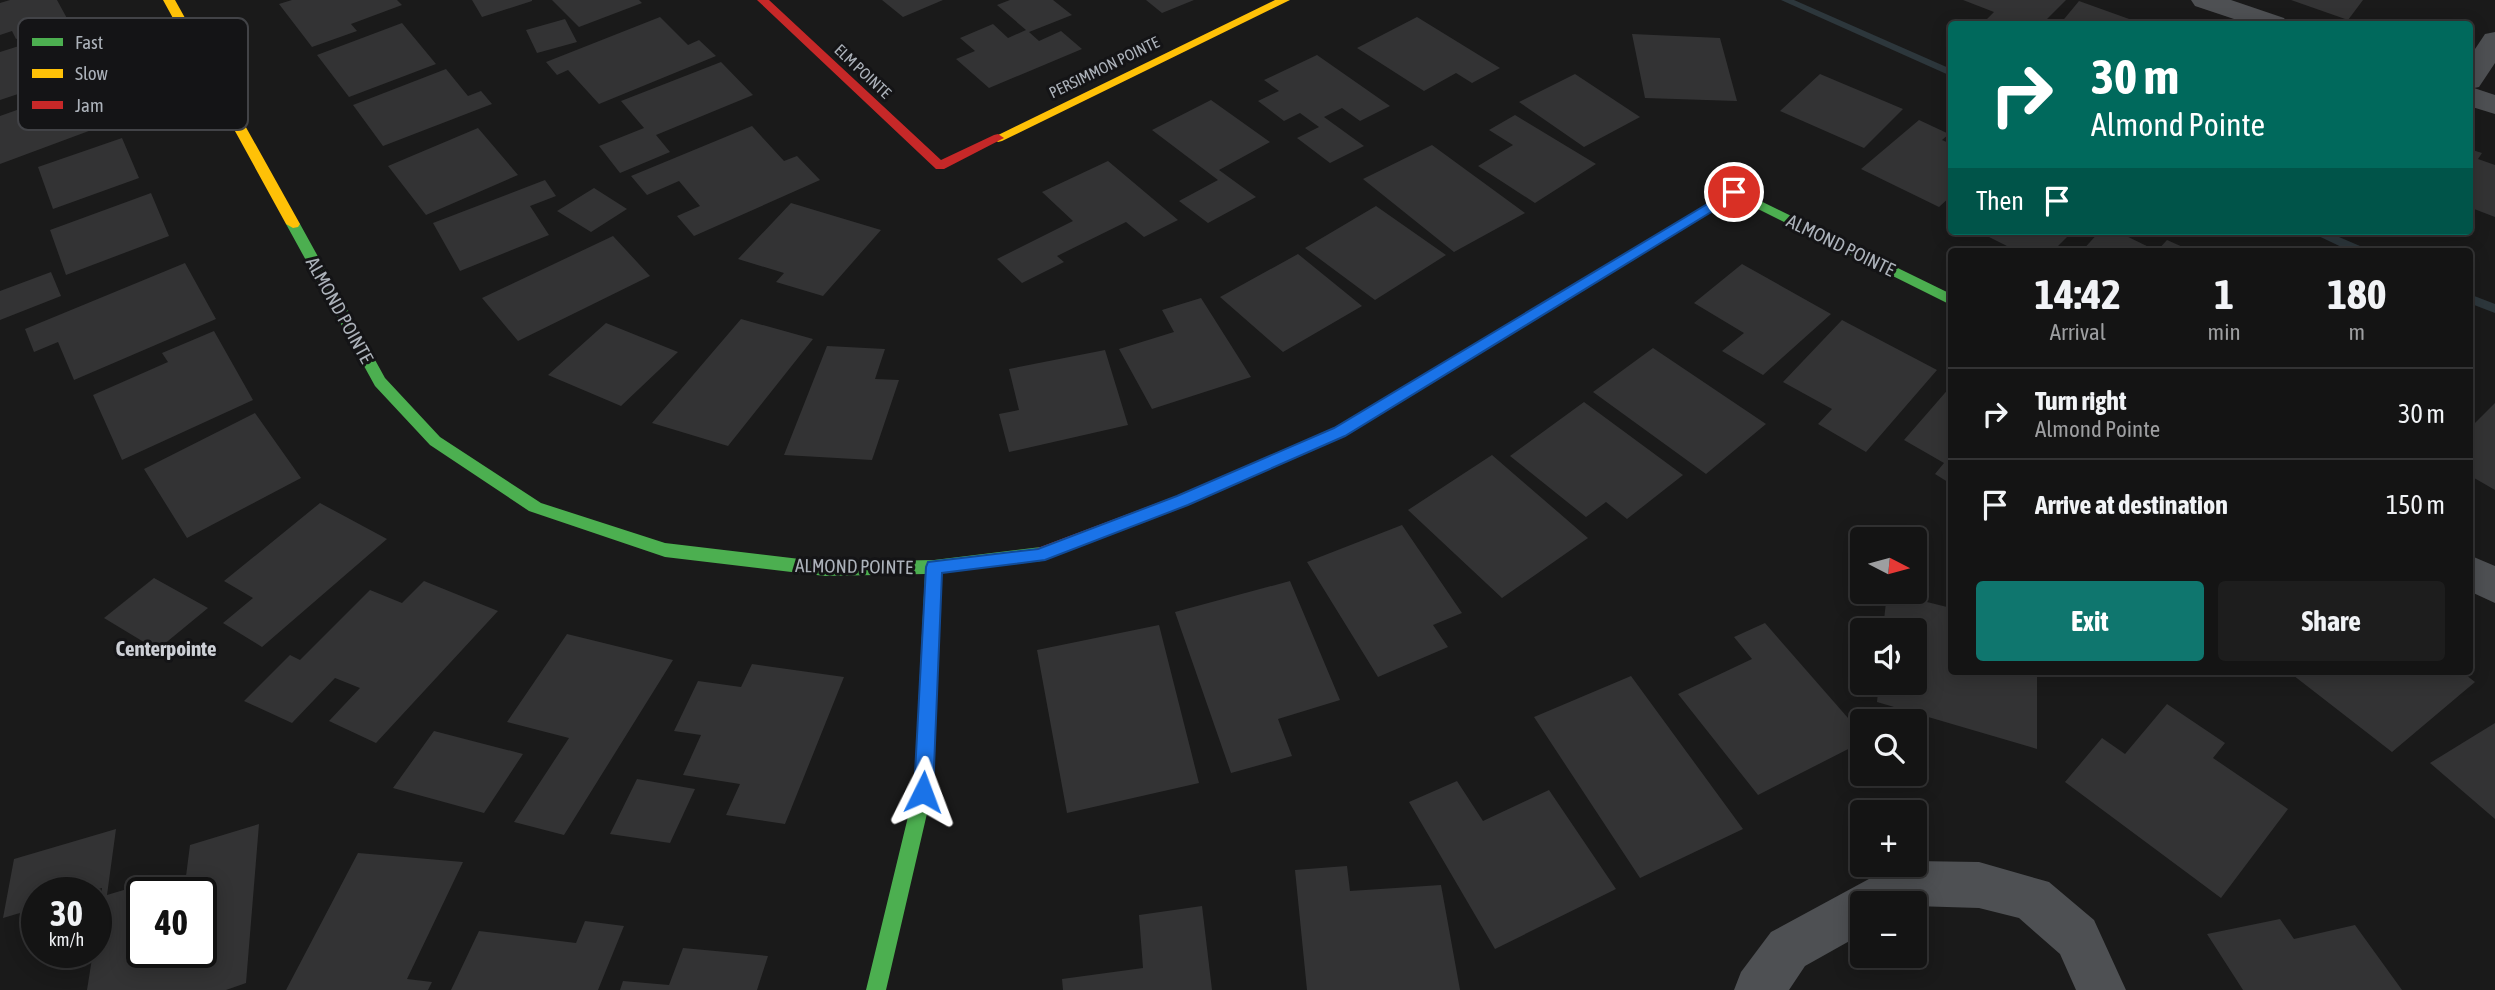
<!DOCTYPE html>
<html lang="en">
<head>
<meta charset="utf-8">
<style>
  body { margin:0; font-family:"Asap Condensed",sans-serif; background:#1d1d1d; color:#f1f3f6; height:100vh; display:flex; flex-direction:column; font-size:26px; white-space:nowrap }
  * { box-sizing:border-box; margin:0 }
  p { font-size:23px; color:#9d9ea0 }
  .icon { flex:none; width:38px; height:38px; fill:none; stroke:currentColor; stroke-width:2; stroke-linecap:round; stroke-linejoin:round }
  .map { position:relative; flex:1; overflow:hidden }
  .panel { position:absolute; left:1948px; top:248px; width:525px; height:427px; display:flex; flex-direction:column; background:#141414; border-radius:7px; box-shadow:0 4px 18px #0003,0 0 0 2px #333334 }
  .panel>* { flex:none }
  .guide { position:absolute; left:1948px; top:21px; width:525px; height:214px; border-radius:7px; box-shadow:0 4px 18px #0003,0 0 0 2px #333334; background:#00695c; color:#fff; overflow:hidden }
  .needle { width:46px; rotate:96deg }
  .buttons { position:absolute; left:1850px; top:527px; display:grid; gap:14px }
  .buttons a { display:grid; place-items:center; width:77px; height:77px; border-radius:7px; background:#141414; box-shadow:0 4px 18px #0003,0 0 0 2px #333334; font-size:35px }
  .speed { position:absolute; left:21px; top:877px; display:flex; gap:14px; font-size:35px; font-weight:700; text-align:center }
  .speed>* { display:grid; place-content:center; width:91px; height:91px; border-radius:50%; background:#141414; box-shadow:0 4px 18px #0003,0 0 0 2px #333334; line-height:1 }
  .speed small { font-size:18px; font-weight:400 }
  .speed .limit { border:4px solid #111; border-radius:10px; background:#fff; color:#111 }
  .pin { position:absolute; display:grid; place-items:center; width:60px; height:60px; color:#fff; margin:-30px; border:4px solid #fff; border-radius:50%; box-shadow:0 2px 7px #0007 }
  .me { position:absolute; width:77px; margin:-38px; rotate:3deg; stroke-linejoin:round; filter:drop-shadow(0 0 5px #0008) }
  .turn { display:flex; align-items:center; gap:24px; height:147px; padding:0 28px; font-size:32px }
  .turn .icon { width:91px; height:91px; stroke-width:2.5 }
  .turn b { display:block; font-size:49px; line-height:60px }
  .then { display:flex; align-items:center; height:66px; padding:0 28px; background:#0003; gap:14px; font-size:26px }
  .eta { display:flex; justify-content:space-evenly; align-items:center; height:119px; text-align:center }
  .eta b { font-size:42px; font-weight:700; line-height:49px }
  .action { display:flex; gap:14px; margin-top:auto; padding:14px 28px }
  .action a { flex:1; height:80px; border-radius:7px; background:#0f766e; color:#fff; font-size:28px; font-weight:700; line-height:80px; text-align:center }
  .action a+a { background:#1d1d1d; color:#f1f3f6 }
  ul { padding:0; list-style:none }
  li { display:flex; align-items:center; gap:21px; height:91px; padding:0 28px; border-top:2px solid #333334 }
  li div { flex:1 }
  li b { display:block; font-size:26px }
  li em { font-style:normal }
  .map>svg:first-child { display:block }
</style>
</head>
<body>
<div class="map">
<svg width="2495" height="990" viewBox="0 0 2495 990">
  <rect width="100%" height="100%" fill="#1a1a1a"/>
  <g fill="none" stroke-linecap="round" stroke-linejoin="round">
    <!-- stream -->
    <path fill="#2d373c" fill-rule="evenodd" d="M 1781,0 L 1794,0 L 1951,69 L 1951,76 Z
      M 2308,231 L 2325,231 L 2367,249 L 2369,252 L 2352,252 Z
      M 2469,294 L 2495,304 L 2495,313 L 2469,303 Z"/>
  </g>
  <!-- building -->
  <path fill="#333334" d="M 10,0 L 57,0 L 69,22 L 16,39 L 12,31 L 0,35 L 0,3 Z
    M 292,0 L 397,0 L 402,5 L 351,24 L 357,31 L 312,47 L 279,4 Z
    M 472,0 L 532,0 L 532,1 L 482,17 Z
    M 552,0 L 639,0 L 642,3 L 579,27 Z
    M 882,0 L 943,0 L 903,17 Z
    M 1010,0 L 1053,0 L 1072,15 L 1029,32 L 1039,41 L 1061,31 L 1082,49 L 989,88 L 956,59 L 975,51 L 960,38 L 993,24 L 1008,38 L 1026,30 L 997,5 Z
    M 1146,0 L 1194,0 L 1162,13 Z
    M 1963,0 L 2066,0 L 2042,24 L 1982,24 L 1994,12 Z
    M 2291,0 L 2363,0 L 2348,20 Z
    M 2079,1 L 2143,24 L 2060,24 Z
    M 660,17 L 688,45 L 699,40 L 716,56 L 599,104 L 568,70 L 557,75 L 546,62 Z
    M 1417,17 L 1500,68 L 1472,83 L 1456,73 L 1424,91 L 1357,48 Z
    M 565,19 L 577,42 L 537,53 L 526,30 Z
    M 402,23 L 436,64 L 349,97 L 317,55 Z
    M 73,29 L 80,43 L 66,48 L 78,74 L 0,100 L 0,52 Z
    M 1632,34 L 1720,38 L 1737,101 L 1645,98 Z
    M 1317,55 L 1390,106 L 1360,121 L 1342,108 L 1324,117 L 1364,146 L 1330,163 L 1297,138 L 1319,127 L 1300,113 L 1284,121 L 1258,101 L 1279,91 L 1264,80 Z
    M 721,62 L 753,95 L 656,135 L 670,152 L 620,173 L 599,146 L 644,128 L 621,101 Z
    M 446,69 L 468,96 L 481,91 L 492,104 L 383,146 L 353,105 Z
    M 1575,74 L 1640,117 L 1584,147 L 1519,102 Z
    M 1820,74 L 1903,109 L 1864,148 L 1780,111 Z
    M 90,84 L 113,122 L 0,164 L 0,116 Z
    M 1211,100 L 1270,142 L 1219,170 L 1256,197 L 1208,223 L 1179,201 L 1218,180 L 1152,130 Z
    M 1515,115 L 1596,164 L 1535,203 L 1478,166 L 1513,145 L 1489,130 Z
    M 1919,120 L 1949,134 L 1942,140 L 1951,144 L 1951,196 L 1939,207 L 1861,169 Z
    M 752,126 L 784,161 L 797,156 L 820,180 L 694,236 L 677,216 L 700,206 L 679,181 L 647,195 L 631,176 Z
    M 478,128 L 518,175 L 426,215 L 388,166 Z
    M 122,138 L 139,178 L 53,209 L 38,167 Z
    M 1432,145 L 1525,213 L 1454,252 L 1363,179 Z
    M 2469,149 L 2482,153 L 2478,159 L 2495,165 L 2495,217 L 2469,207 Z
    M 1108,161 L 1178,220 L 1144,237 L 1126,222 L 1057,256 L 1064,262 L 1022,283 L 997,259 L 1073,221 L 1042,192 Z
    M 545,180 L 556,196 L 530,206 L 549,235 L 460,271 L 433,223 Z
    M 594,188 L 627,209 L 591,232 L 557,211 Z
    M 151,193 L 169,236 L 66,275 L 50,230 Z
    M 791,203 L 881,230 L 823,296 L 776,282 L 784,273 L 738,259 Z
    M 1376,206 L 1446,255 L 1375,300 L 1305,248 Z
    M 1977,231 L 2073,231 L 2052,252 L 2019,252 Z
    M 2100,231 L 2116,231 L 2157,251 L 2167,240 L 2194,252 L 2081,252 Z
    M 613,236 L 650,276 L 518,341 L 482,298 Z
    M 1298,254 L 1362,306 L 1283,352 L 1220,297 Z
    M 185,263 L 216,319 L 74,380 L 58,342 L 34,352 L 25,329 Z
    M 1742,264 L 1831,314 L 1763,375 L 1722,351 L 1744,333 L 1694,303 Z
    M 51,272 L 61,296 L 0,320 L 0,291 Z
    M 1201,298 L 1251,377 L 1152,409 L 1119,349 L 1174,332 L 1162,310 Z
    M 741,319 L 813,339 L 728,446 L 652,423 Z
    M 1842,320 L 1937,370 L 1866,452 L 1818,424 L 1832,409 L 1783,382 Z
    M 606,323 L 678,352 L 621,406 L 548,375 Z
    M 214,331 L 253,400 L 122,460 L 93,395 L 168,362 L 162,353 Z
    M 827,346 L 885,349 L 875,379 L 899,380 L 872,460 L 784,455 Z
    M 1653,348 L 1766,424 L 1706,474 L 1593,392 Z
    M 1105,350 L 1128,425 L 1009,452 L 999,414 L 1019,410 L 1009,369 Z
    M 1951,386 L 1951,484 L 1935,474 L 1944,463 L 1904,440 Z
    M 1584,402 L 1683,475 L 1627,519 L 1606,502 L 1586,517 L 1510,456 Z
    M 2495,403 L 2495,490 L 2469,475 L 2469,429 Z
    M 255,413 L 301,478 L 187,538 L 144,469 Z
    M 1492,455 L 1588,538 L 1502,598 L 1408,510 Z
    M 320,503 L 387,539 L 262,647 L 223,623 L 253,598 L 224,581 Z
    M 1402,525 L 1462,613 L 1433,625 L 1448,647 L 1378,677 L 1307,562 Z
    M 154,578 L 208,608 L 157,650 L 104,618 Z
    M 424,581 L 498,611 L 376,743 L 329,721 L 360,688 L 335,678 L 292,723 L 244,701 L 290,655 L 300,660 L 370,590 L 402,603 Z
    M 1290,581 L 1340,700 L 1278,719 L 1292,756 L 1231,773 L 1175,612 Z
    M 1887,592 L 1951,608 L 1951,672 L 2037,672 L 2037,749 L 1877,702 L 1879,682 L 1914,682 L 1914,630 L 1883,630 Z
    M 1765,623 L 1862,734 L 1862,742 L 1758,795 L 1678,694 L 1752,659 L 1734,637 Z
    M 1159,625 L 1199,783 L 1067,813 L 1037,650 Z
    M 567,634 L 673,660 L 564,835 L 514,822 L 569,738 L 507,722 Z
    M 752,664 L 844,677 L 785,824 L 726,815 L 740,784 L 683,775 L 701,735 L 674,731 L 698,681 L 741,687 Z
    M 2289,672 L 2462,672 L 2475,682 L 2392,752 Z
    M 1631,676 L 1743,829 L 1640,878 L 1534,717 Z
    M 2167,704 L 2225,743 L 2213,758 L 2288,809 L 2221,898 L 2065,782 L 2102,738 L 2125,754 Z
    M 2495,723 L 2495,819 L 2430,763 Z
    M 434,731 L 523,754 L 484,813 L 393,788 Z
    M 637,779 L 695,789 L 670,843 L 610,834 Z
    M 1457,781 L 1483,821 L 1549,790 L 1616,889 L 1495,949 L 1409,802 Z
    M 259,824 L 246,983 L 226,990 L 87,990 L 93,952 L 96,952 L 96,929 L 102,888 L 86,892 L 37,892 L 37,908 L 3,918 L 14,859 L 116,829 L 107,895 L 154,881 L 153,892 L 142,892 L 142,952 L 201,952 L 201,892 L 184,892 L 190,845 Z
    M 358,853 L 463,862 L 407,979 L 432,982 L 428,990 L 286,990 Z
    M 1347,866 L 1350,891 L 1441,885 L 1460,990 L 1307,990 L 1295,870 Z
    M 1202,906 L 1212,990 L 1063,990 L 1062,979 L 1143,968 L 1139,915 Z
    M 2280,919 L 2294,939 L 2355,925 L 2402,990 L 2243,990 L 2207,934 Z
    M 585,921 L 624,926 L 598,990 L 451,990 L 479,931 L 576,943 Z
    M 683,948 L 768,956 L 757,990 L 620,990 L 623,981 L 669,985 Z"/>
  <g fill="none" stroke-linecap="round" stroke-linejoin="round">
    <!-- street -->
    <path fill="#4e5053" fill-rule="evenodd" d="M 2191,0 L 2231,0 L 2284,18 L 2288,24 L 2249,24 L 2195,6 Z
      M 2495,32 L 2495,63 L 2479,87 L 2474,88 L 2495,95 L 2495,114 L 2469,106 L 2469,58 L 2485,34 Z
      M 2469,555 L 2495,566 L 2495,603 L 2469,591 Z
      M 1914,861 L 1979,862 L 2049,882 L 2094,920 L 2126,990 L 2076,990 L 2060,954 L 2019,918 L 1979,908 L 1914,906 L 1914,903 L 1862,903 L 1862,934 L 1805,966 L 1789,990 L 1734,990 L 1741,972 L 1771,932 L 1891,867 L 1914,864 Z"/>
    <!-- fast -->
    <path fill="#4caf50" fill-rule="evenodd" d="M 1734,188 L 1951,294 L 1951,305 L 1734,197 L 1344,436 L 1281,463 L 1271,463 L 1268,459 L 1271,455 L 1334,428 Z
      M 293,220 L 300,224 L 385,378 L 440,437 L 541,503 L 665,543 L 825,562 L 934,560 L 1041,547 L 1047,549 L 1049,554 L 1047,559 L 1041,561 L 942,573 L 932,792 L 886,990 L 866,990 L 914,792 L 925,574 L 825,576 L 665,557 L 529,511 L 430,445 L 375,386 L 286,224 Z"/>
    <!-- slow -->
    <path fill="#ffc107" fill-rule="evenodd" d="M 163,0 L 175,0 L 300,224 L 298,227 L 293,228 L 286,224 Z
      M 1275,0 L 1290,0 L 1002,141 L 998,142 L 992,138 Z"/>
    <!-- jam -->
    <path fill="#c62828" fill-rule="evenodd" d="M 757,0 L 769,0 L 941,160 L 994,135 L 998,134 L 1004,138 L 944,169 L 936,169 Z
      M 1276,453 L 1284,459 L 1281,463 L 1188,504 L 1041,561 L 1035,559 L 1033,554 L 1035,549 L 1176,496 Z"/>
  </g>
  <!-- route -->
  <path fill="#1a73e8" stroke="#114b97" stroke-width="2" d="M 1734,188 L 1739,189 L 1739,195 L 1345,436 L 1188,505 L 1045,560 L 942,573 L 933,792 L 930,798 L 923,801 L 917,798 L 914,792 L 926,567 L 928,562 L 1038,549 L 1177,496 L 1334,428 Z"/>
  <g text-anchor="middle" dominant-baseline="central" stroke-width="6" stroke-linejoin="round" paint-order="stroke">
    <!-- far-street labels -->
    <g font-size="16" fill="#acb2ba" stroke="#141416">
      <text transform="translate(1104 67) rotate(-26)">PERSIMMON POINTE</text>
      <text transform="translate(863 71) rotate(43)">ELM POINTE</text>
    </g>
    <!-- street labels -->
    <g font-size="19" fill="#acb2ba" stroke="#141416">
      <text transform="translate(1841 245) rotate(26)">ALMOND POINTE</text>
      <text transform="translate(340 310) rotate(61)">ALMOND POINTE</text>
      <text transform="translate(854 566) rotate(1)">ALMOND POINTE</text>
    </g>
    <!-- neighbourhood labels -->
    <g font-size="21" font-weight="bold" fill="#cdd0d6" stroke="#141416">
      <text x="166" y="648">Centerpointe</text>
    </g>
  </g>
  <!-- legend -->
  <rect x="18" y="18" width="230" height="112" rx="10" fill="#141416" stroke="#424347" stroke-width="2"/>
  <rect x="32" y="38" width="31" height="8" fill="#4caf50"/>
  <rect x="32" y="69" width="31" height="9" fill="#ffc107"/>
  <rect x="32" y="101" width="31" height="8" fill="#c62828"/>
  <g font-size="19" fill="#acb2ba">
    <text x="75" y="49">Fast</text>
    <text x="75" y="80">Slow</text>
    <text x="75" y="112">Jam</text>
  </g>
</svg>
<div class="buttons">
<a><svg class="needle" viewBox="-14 -14 28 28"><path d="M0-13l5 13h-10z" fill="#e53935"/><path d="M0 13l5-13h-10z" fill="#9d9ea0"/></svg></a>
<a><svg class="icon" aria-label="sound" viewBox="0 0 24 24"><path d="M4 9h4l5-4v14l-5-4H4zM17 9q2 3 0 6"/></svg></a>
<a><svg class="icon" aria-label="search" viewBox="0 0 24 24"><circle cx="10" cy="10" r="6"/><path d="M15 15l6 6"/></svg></a>
<a>+</a>
<a>−</a>
</div>
<div class="speed"><div>30<small>km/h</small></div><div class="limit">40</div></div>
<div class="pin" style="left:1734px;top:192px;background:#d93025"><svg class="icon" aria-label="arrive" viewBox="0 0 24 24"><path d="M6 21V4h12l-3 4 3 4H6"/></svg></div>
<svg class="me" style="left:923px;top:792px" viewBox="-20 -20 40 40"><path d="M0-17L14 15 0 8-14 15z" fill="#1a73e8" stroke="#fff" stroke-width="4"/></svg>
<div class="guide">
<div class="turn"><svg class="icon" aria-label="right" viewBox="0 0 24 24"><path d="M7 20v-9h11M14 6l5 5-5 5"/></svg><div><b>30 m</b>Almond Pointe</div></div>
<div class="then">Then<svg class="icon" aria-label="arrive" viewBox="0 0 24 24"><path d="M6 21V4h12l-3 4 3 4H6"/></svg></div>
</div>
<section class="panel">
<div class="eta">
<div><b>14:42</b><p>Arrival</p></div>
<div><b>1</b><p>min</p></div>
<div><b>180</b><p>m</p></div>
</div>
<ul>
<li><svg class="icon" aria-label="right" viewBox="0 0 24 24"><path d="M7 20v-9h11M14 6l5 5-5 5"/></svg><div><b>Turn right</b><p>Almond Pointe</p></div><em>30 m</em></li>
<li><svg class="icon" aria-label="arrive" viewBox="0 0 24 24"><path d="M6 21V4h12l-3 4 3 4H6"/></svg><div><b>Arrive at destination</b></div><em>150 m</em></li>
</ul>
<div class="action"><a>Exit</a><a>Share</a></div>
</section>
</div>
</body>
</html>
